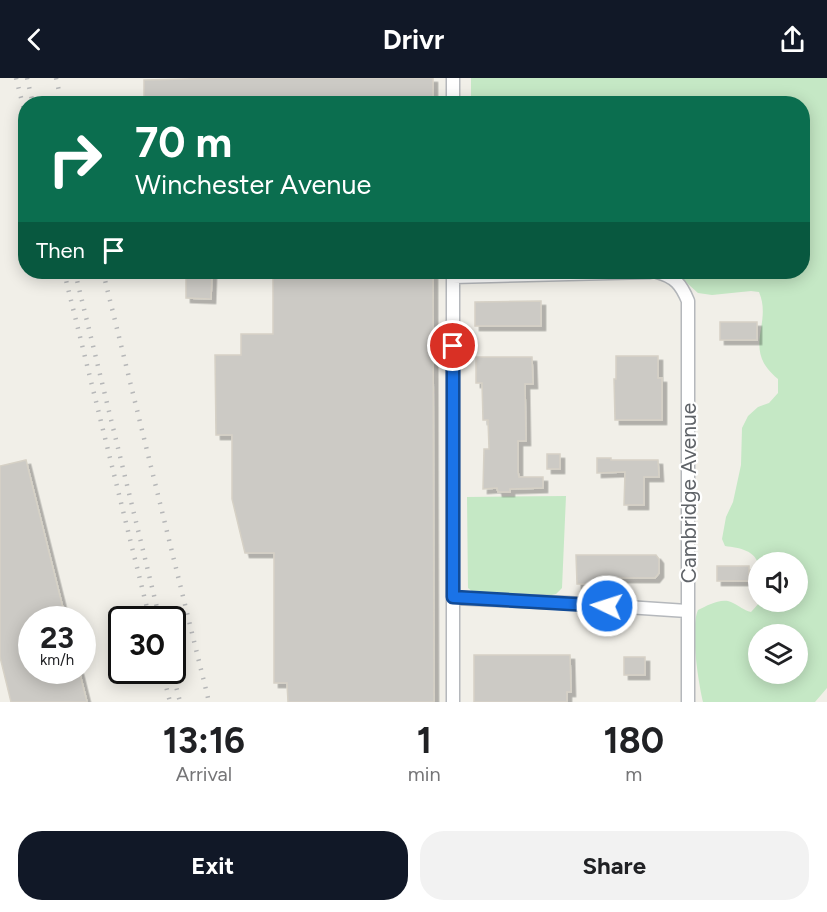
<!DOCTYPE html>
<html lang="en">
<head>
<meta charset="utf-8">
<style>
  body { margin:0; font-family:Figtree,sans-serif; background:#f2f2f2; color:#202124; height:100vh; display:flex; flex-direction:column; font-size:22px; white-space:nowrap }
  * { box-sizing:border-box; margin:0 }
  p { font-size:20px; color:#757577 }
  .icon { flex:none; width:33px; height:33px; fill:none; stroke:currentColor; stroke-width:2; stroke-linecap:round; stroke-linejoin:round }
  .map { position:relative; height:624px; overflow:hidden }
  .side { display:flex; flex-direction:column; background:#fff; flex:1 }
  .side>* { flex:none }
  .guide { position:absolute; left:18px; top:18px; width:792px; height:183px; border-radius:24px; box-shadow:0 3px 15px #0003; background:#0b6e4f; color:#fff; overflow:hidden }
  .controls { position:absolute; left:748px; top:474px; display:grid; gap:12px }
  .controls a { display:grid; place-items:center; width:60px; height:60px; border-radius:50%; background:#fff; box-shadow:0 3px 15px #0003; font-size:30px }
  .speed { position:absolute; left:18px; top:528px; display:flex; gap:12px; font-size:30px; font-weight:700; text-align:center }
  .speed>* { display:grid; place-content:center; width:78px; height:78px; border-radius:50%; background:#fff; box-shadow:0 3px 15px #0003; line-height:1 }
  .speed small { font-size:15px; font-weight:400 }
  .speed .limit { border:3px solid #111; border-radius:9px; background:#fff; color:#111 }
  .pin { position:absolute; display:grid; place-items:center; width:51px; height:51px; color:#fff; margin:-26px; border:3px solid #fff; border-radius:50%; box-shadow:0 2px 6px #0007 }
  .me { position:absolute; width:66px; margin:-33px; rotate:274deg; stroke-linejoin:round; filter:drop-shadow(0 0 4px #0008) }
  .turn { display:flex; align-items:center; gap:21px; height:126px; padding:0 18px; font-size:27px }
  .turn .icon { width:78px; height:78px; stroke-width:2.5 }
  .turn b { display:block; font-size:42px; line-height:51px }
  .then { display:flex; align-items:center; height:57px; padding:0 18px; background:#0003; gap:12px; font-size:22px }
  .eta { display:flex; justify-content:space-evenly; align-items:center; height:102px; text-align:center }
  .eta b { font-size:36px; font-weight:700; line-height:42px }
  .action { display:flex; gap:12px; margin-top:auto; padding:12px 18px }
  .action a { flex:1; height:69px; border-radius:24px; background:#111827; color:#fff; font-size:24px; font-weight:700; line-height:69px; text-align:center }
  .action a+a { background:#f2f2f2; color:#202124 }
  header { display:flex; justify-content:space-between; align-items:center; height:78px; padding:0 18px; background:#111827; color:#fff; font-size:27px; font-weight:700 }
  .map>svg:first-child { display:block }
</style>
</head>
<body>
<header><svg class="icon" aria-label="back" viewBox="0 0 24 24"><path d="M15 5l-7 7 7 7"/></svg>Drivr<svg class="icon" aria-label="share" viewBox="0 0 24 24"><path d="M12 15V3M7 8l5-5 5 5M5 13v7h14v-7"/></svg></header>
<div class="map">
<svg width="827" height="624" viewBox="0 0 827 624">
  <defs>
    <filter id="shadow"><feDropShadow dx="4.5" dy="4.5" stdDeviation="0" flood-color="#0004"/></filter>
  </defs>
  <rect width="100%" height="100%" fill="#f1efe8"/>
  <!-- green -->
  <path fill="#c5e8c5" fill-rule="evenodd" d="M 471,0 L 827,0 L 827,610 L 815,624 L 703,624 C 698,603 690,550 698,532 C 709,527 722,519 733,525 C 740,528 743,532 751,534 L 760,524 L 798,524 L 798,484 L 759,484 L 759,489 C 756,472 740,470 725,468 L 722,461 L 726,439 L 733,424 L 741,387 L 742,350 L 748,338 L 758,329 L 769,325 L 778,315 L 778,301 C 741,271 773,247 759,214 L 751,213 L 712,217 L 698,215 L 678,197 L 667,194 L 802,194 L 802,26 L 471,26 ZM 759,556 L 798,556 L 798,596 L 759,596 Z
    M 566,418 L 562,510 L 556,516 L 547,518 L 473,514 L 468,510 L 467,419 Z"/>
  <!-- building -->
  <path fill="#cccac5" stroke="#d6d1c6" stroke-width="1.5" filter="url(#shadow)" d="M 226,0 L 433,0 L 433,26 L 144,26 L 144,2 Z
    M 186,194 L 212,194 L 211,221 L 186,220 Z
    M 273,194 L 433,194 L 434,624 L 288,624 L 287,605 L 274,605 L 274,475 L 245,475 L 232,421 L 232,357 L 216,357 L 215,277 L 241,277 L 241,256 L 273,256 Z
    M 541,223 L 541,248 L 475,248 L 475,224 Z
    M 720,244 L 757,244 L 757,262 L 720,262 Z
    M 616,278 L 658,278 L 658,300 L 662,300 L 662,342 L 615,342 L 614,301 L 616,301 Z
    M 476,279 L 532,279 L 533,306 L 525,306 L 526,363 L 518,363 L 518,394 L 519,399 L 543,399 L 543,410 L 510,411 L 510,414 L 498,414 L 497,410 L 483,411 L 484,371 L 489,371 L 488,342 L 483,342 L 482,305 L 476,305 Z
    M 547,376 L 560,376 L 560,391 L 547,391 Z
    M 597,380 L 611,380 L 611,382 L 658,382 L 659,399 L 644,399 L 644,427 L 624,427 L 625,394 L 597,395 Z
    M 26,382 L 66,542 L 32,542 L 32,592 L 79,592 L 87,624 L 11,624 L 0,579 L 0,388 Z
    M 576,477 L 656,477 L 659,481 L 659,495 L 655,500 L 598,500 L 599,506 L 577,506 Z
    M 717,488 L 749,488 L 749,503 L 717,503 Z
    M 474,577 L 570,577 L 571,614 L 567,614 L 567,624 L 474,624 Z
    M 624,579 L 645,579 L 645,597 L 624,597 Z"/>
  <g fill="none" stroke-linecap="round" stroke-linejoin="round">
    <defs>
      <path id="street" d="M 453,0 L 453,26
        M 657,194 C 675,199 681,206 688,223 L 688,624
        M 453,199 L 650,194
        M 454,520 L 567,525 L 687,533
        M 453,624 L 453,194"/>
    </defs>
    <!-- street casing -->
    <use href="#street" stroke="#b5b8bc" stroke-width="15"/>
    <!-- street -->
    <use href="#street" stroke="#fff" stroke-width="12"/>
    <!-- rail -->
    <path stroke="#b6b7b8" stroke-width="4.5" stroke-dasharray="1.5 8" stroke-linecap="butt" d="M 16,0 L 26,39
      M 27,0 L 33,26
      M 56,0 L 62,26
      M 64,194 L 150,542
      M 75,194 L 160,542
      M 103,194 L 209,624
      M 162,592 L 170,624
      M 172,592 L 180,624"/>
  </g>
  <g fill="none" stroke-linecap="round" stroke-linejoin="round">
    <defs>
      <path id="route" d="M 453,268 L 453,519 L 607,528"/>
    </defs>
    <!-- route casing -->
    <use href="#route" stroke="#114b97" stroke-width="15"/>
    <!-- route -->
    <use href="#route" stroke="#1a73e8" stroke-width="10"/>
  </g>
  <g text-anchor="middle" dominant-baseline="central" stroke-width="4.5" stroke-linejoin="round" paint-order="stroke">
    <!-- street labels -->
    <g font-size="21" fill="#5f6368" stroke="#fff">
      <text transform="translate(688 415) rotate(-90)">Cambridge Avenue</text>
    </g>
  </g>
</svg>
<div class="controls">
<a><svg class="icon" aria-label="sound" viewBox="0 0 24 24"><path d="M4 9h4l5-4v14l-5-4H4zM17 9q2 3 0 6"/></svg></a>
<a><svg class="icon" aria-label="layers" viewBox="0 0 24 24"><path d="M12 4l9 5-9 5-9-5zM3 14l9 5 9-5"/></svg></a>
</div>
<div class="speed"><div>23<small>km/h</small></div><div class="limit">30</div></div>
<div class="pin" style="left:453px;top:268px;background:#d93025"><svg class="icon" aria-label="arrive" viewBox="0 0 24 24"><path d="M6 21V4h12l-3 4 3 4H6"/></svg></div>
<svg class="me" style="left:607px;top:528px" viewBox="-20 -20 40 40"><circle r="17" fill="#1a73e8" stroke="#fff" stroke-width="3"/><path d="M0-11L8 9 0 5-8 9z" fill="#fff"/></svg>
<div class="guide">
<div class="turn"><svg class="icon" aria-label="right" viewBox="0 0 24 24"><path d="M7 20v-9h11M14 6l5 5-5 5"/></svg><div><b>70 m</b>Winchester Avenue</div></div>
<div class="then">Then<svg class="icon" aria-label="arrive" viewBox="0 0 24 24"><path d="M6 21V4h12l-3 4 3 4H6"/></svg></div>
</div>
</div>
<section class="side">
<div class="eta">
<div><b>13:16</b><p>Arrival</p></div>
<div><b>1</b><p>min</p></div>
<div><b>180</b><p>m</p></div>
</div>
<div class="action"><a>Exit</a><a>Share</a></div>
</section>
</body>
</html>
